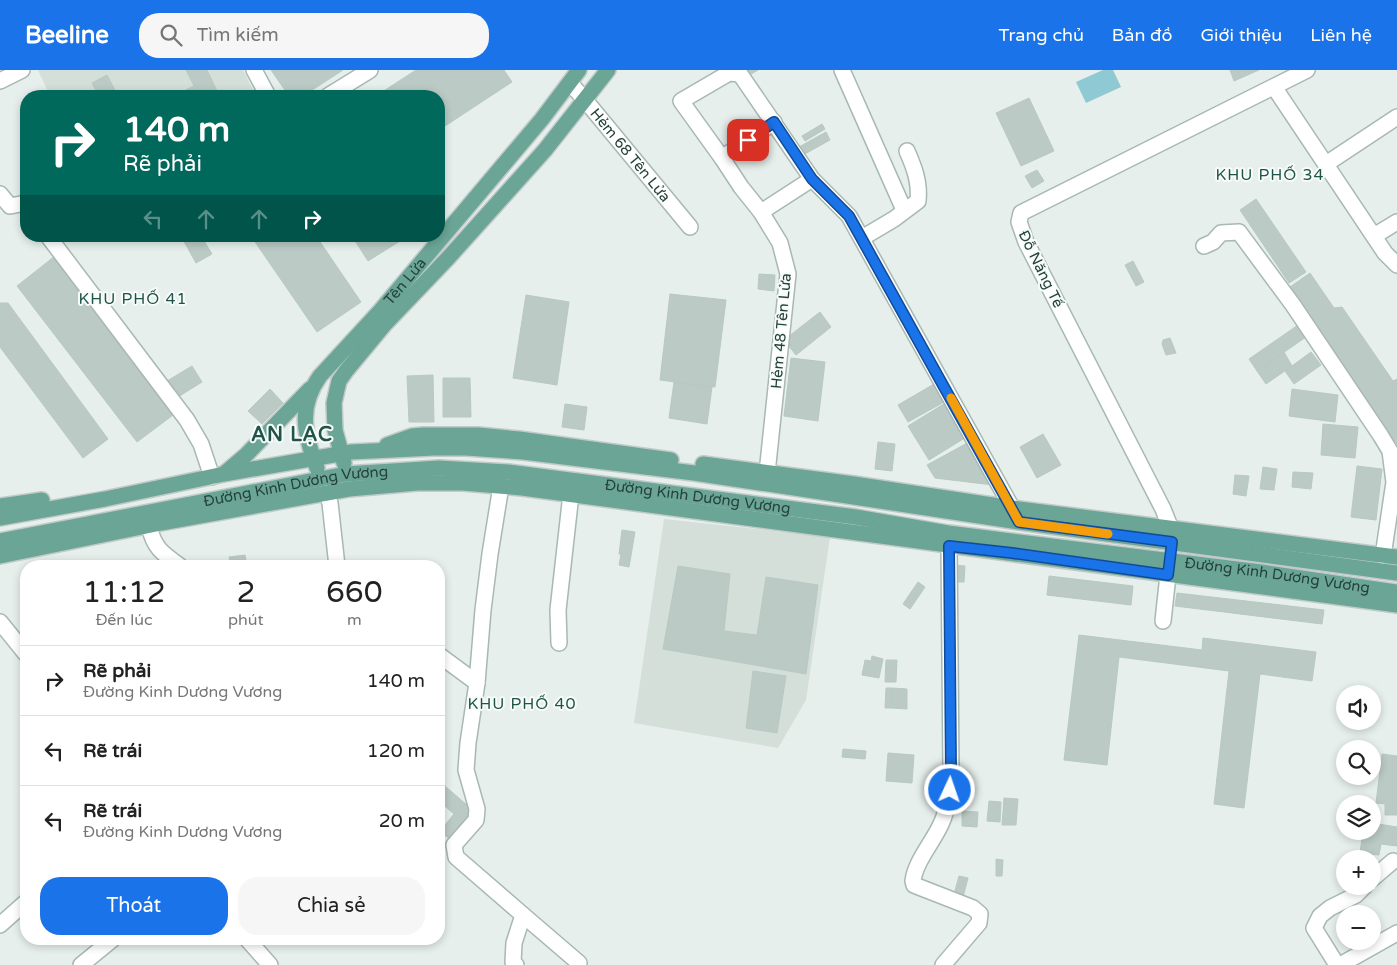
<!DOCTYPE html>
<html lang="vi">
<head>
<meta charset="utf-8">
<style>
  body { margin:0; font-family:"Varela Round",sans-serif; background:#f6f6f6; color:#222; height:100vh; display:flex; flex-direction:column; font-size:19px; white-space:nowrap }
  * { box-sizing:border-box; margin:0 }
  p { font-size:16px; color:#767676 }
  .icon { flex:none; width:28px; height:28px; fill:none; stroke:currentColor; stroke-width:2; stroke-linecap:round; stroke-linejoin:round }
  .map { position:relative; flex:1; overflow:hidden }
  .details { position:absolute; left:20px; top:490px; width:425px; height:385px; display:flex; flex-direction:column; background:#fff; border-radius:20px; box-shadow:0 2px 8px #0003 }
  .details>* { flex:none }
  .hud { position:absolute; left:20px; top:20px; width:425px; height:152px; border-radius:20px; box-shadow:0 2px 8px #0003; background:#00695c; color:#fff; overflow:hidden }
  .buttons { position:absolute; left:1336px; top:615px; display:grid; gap:10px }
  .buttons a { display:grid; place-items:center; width:45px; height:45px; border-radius:50%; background:#fff; box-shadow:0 2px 8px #0003; font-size:25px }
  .pin { position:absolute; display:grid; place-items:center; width:42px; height:42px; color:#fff; margin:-21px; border-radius:10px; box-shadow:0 2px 8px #0006 }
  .me { position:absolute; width:55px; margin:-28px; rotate:3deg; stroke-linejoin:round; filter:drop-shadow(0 0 4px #0008) }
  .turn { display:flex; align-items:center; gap:18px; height:105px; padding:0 20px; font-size:22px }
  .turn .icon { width:65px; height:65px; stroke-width:2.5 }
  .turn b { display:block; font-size:35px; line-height:42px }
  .lanes { display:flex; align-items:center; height:48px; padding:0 20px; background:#0003; justify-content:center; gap:25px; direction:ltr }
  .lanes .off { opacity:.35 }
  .eta { display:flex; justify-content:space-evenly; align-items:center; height:85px; text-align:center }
  .eta b { font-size:30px; font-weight:600; line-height:35px }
  .action { display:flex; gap:10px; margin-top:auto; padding:10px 20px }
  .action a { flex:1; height:58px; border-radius:20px; background:#1a73e8; color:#fff; font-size:20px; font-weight:600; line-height:58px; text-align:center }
  .action a+a { background:#f6f6f6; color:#222 }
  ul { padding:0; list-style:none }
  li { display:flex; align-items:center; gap:15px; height:70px; padding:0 20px; border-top:1px solid #e0e0e0 }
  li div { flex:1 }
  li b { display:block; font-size:19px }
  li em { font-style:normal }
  header { display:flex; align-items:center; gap:30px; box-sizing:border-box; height:70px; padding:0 25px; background:#1a73e8; color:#fff }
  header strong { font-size:24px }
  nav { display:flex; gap:28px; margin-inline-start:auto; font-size:18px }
  .search { width:350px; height:45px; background:#f6f6f6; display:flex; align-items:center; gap:12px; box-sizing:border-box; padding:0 18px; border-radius:20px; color:#767676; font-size:19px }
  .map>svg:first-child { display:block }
</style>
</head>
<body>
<header>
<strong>Beeline</strong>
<div class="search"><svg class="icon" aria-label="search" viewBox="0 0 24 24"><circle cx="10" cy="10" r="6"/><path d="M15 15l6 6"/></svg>Tìm kiếm</div>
<nav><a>Trang chủ</a><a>Bản đồ</a><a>Giới thiệu</a><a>Liên hệ</a></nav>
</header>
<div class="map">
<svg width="1397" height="895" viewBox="0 0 1397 895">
  <rect width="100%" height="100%" fill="#e6efeb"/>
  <!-- built -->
  <path fill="#d4dfda" d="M 38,0 L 243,0 L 256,26 L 50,26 Z
    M 664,449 L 830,467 L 806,630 L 778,678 L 634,653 Z"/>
  <!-- water -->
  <path fill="#8ec9d4" d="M 1103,0 L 1113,0 L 1121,17 L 1086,33 L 1076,12 Z"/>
  <!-- building -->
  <path fill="#bbcac4" stroke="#b8c9c2" d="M 186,0 L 207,0 L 217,21 L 207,26 L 173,26 L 194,16 Z
    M 271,0 L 343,0 L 303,26 L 289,26 Z
    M 416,0 L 504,0 L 512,12 L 439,60 L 439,26 L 376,26 Z
    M 745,0 L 758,0 L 748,6 Z
    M 1230,0 L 1259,0 L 1234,11 Z
    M 107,5 L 118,26 L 99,26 L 92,13 Z
    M 1029,28 L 1054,81 L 1021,96 L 996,43 Z
    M 822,54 L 825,59 L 805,71 L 802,66 Z
    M 826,62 L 830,70 L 803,85 L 799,77 Z
    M 1037,100 L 1044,111 L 1032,118 L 1025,106 Z
    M 1256,129 L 1306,202 L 1289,213 L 1240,140 Z
    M 181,166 L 201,166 L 212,184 L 196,193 Z
    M 251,166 L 316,166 L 361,232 L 317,262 Z
    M 352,166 L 397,166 L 400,171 L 368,191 Z
    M 60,182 L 181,339 L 137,372 L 17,216 Z
    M 1133,191 L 1144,212 L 1136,216 L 1125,195 Z
    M 1310,203 L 1334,238 L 1342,237 L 1393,311 L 1397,309 L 1397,374 L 1290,217 Z
    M 759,204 L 775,205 L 774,221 L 758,219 Z
    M 670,224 L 726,230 L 715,317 L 660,310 Z
    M 526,225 L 569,232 L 557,315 L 513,308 Z
    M 0,233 L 8,233 L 108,369 L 83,388 L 0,277 Z
    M 820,242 L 831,257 L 796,285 L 784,270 Z
    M 1298,255 L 1306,267 L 1257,301 L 1249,289 Z
    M 1170,268 L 1176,283 L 1166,285 L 1162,274 L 1163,270 Z
    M 1284,282 L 1292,296 L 1266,314 L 1257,301 Z
    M 1311,282 L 1321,295 L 1294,314 L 1285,301 Z
    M 791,288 L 825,292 L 818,351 L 784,346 Z
    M 192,296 L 202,312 L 178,327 L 167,311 Z
    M 433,305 L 434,352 L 409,352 L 407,306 Z
    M 443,308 L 459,308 L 459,347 L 443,347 Z
    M 459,308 L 470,308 L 471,347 L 459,347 Z
    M 674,312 L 712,317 L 707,354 L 669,348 Z
    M 934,314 L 944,332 L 908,352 L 898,335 Z
    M 270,319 L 283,333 L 262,354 L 248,341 Z
    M 1292,319 L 1338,325 L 1335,352 L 1289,346 Z
    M 947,332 L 968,366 L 929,390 L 908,356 Z
    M 565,334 L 587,337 L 584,360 L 562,357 Z
    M 1323,354 L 1358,357 L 1355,388 L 1321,385 Z
    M 1043,364 L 1061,395 L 1037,408 L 1020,377 Z
    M 878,372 L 895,374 L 892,401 L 875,399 Z
    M 969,372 L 993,415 L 935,408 L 927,395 Z
    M 1357,396 L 1382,399 L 1376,450 L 1351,447 Z
    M 1263,397 L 1277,399 L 1274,420 L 1260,419 Z
    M 1293,402 L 1313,403 L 1311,419 L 1292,417 Z
    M 1235,405 L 1249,406 L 1246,426 L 1233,424 Z
    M 622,460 L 635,462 L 629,497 L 619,495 L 621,484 L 619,484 Z
    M 245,485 L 247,496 L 231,496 L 229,487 Z
    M 953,495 L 965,496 L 964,512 L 956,512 Z
    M 678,496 L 730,504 L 724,561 L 757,565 L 766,507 L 818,515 L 806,604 L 663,579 Z
    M 1049,506 L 1133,516 L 1131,535 L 1047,525 Z
    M 918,512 L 925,517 L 910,539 L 903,534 Z
    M 1177,523 L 1324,540 L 1322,554 L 1175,536 Z
    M 1079,565 L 1202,580 L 1203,568 L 1316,582 L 1312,611 L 1260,604 L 1244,738 L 1214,734 L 1229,601 L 1119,587 L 1107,695 L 1064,690 Z
    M 872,586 L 883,589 L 879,608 L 862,605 L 865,590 L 871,591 Z
    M 886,590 L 897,590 L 896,612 L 885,612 Z
    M 753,601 L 786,606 L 777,663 L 746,658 Z
    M 886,618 L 892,618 L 892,638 L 885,638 Z
    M 892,618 L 907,619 L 907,639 L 892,638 Z
    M 843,679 L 866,681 L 865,689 L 842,687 Z
    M 888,683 L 914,685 L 912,713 L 886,711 Z
    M 1382,684 L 1397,686 L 1397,745 L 1385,745 L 1385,734 L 1376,733 Z
    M 439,711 L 474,741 L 452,771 L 440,761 L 454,744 L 439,731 Z
    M 1004,728 L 1018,729 L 1016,755 L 1002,755 Z
    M 989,731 L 1001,732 L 1000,752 L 987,751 Z
    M 962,741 L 978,742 L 977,757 L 962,756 Z
    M 1372,753 L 1397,757 L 1397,776 L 1381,774 L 1379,785 L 1360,783 L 1363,761 L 1372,761 Z
    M 996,789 L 1003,790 L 1002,806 L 996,806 Z
    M 959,806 L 968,808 L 962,831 L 953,828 Z"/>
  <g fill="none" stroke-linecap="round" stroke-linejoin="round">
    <defs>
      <g id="minor">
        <path d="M 254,0 L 268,26"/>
        <path d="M 842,0 L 904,140"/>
        <path d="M 0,11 L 22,0"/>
        <path id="s1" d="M 570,13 L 585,30 L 690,157"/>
        <path d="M 1274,17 L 1385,183 L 1397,195"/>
        <path d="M 328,26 L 370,0"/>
        <path d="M 722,88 L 774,52"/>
        <path d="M 1326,94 L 1397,47"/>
        <path d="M 0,124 L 10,136 L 26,133"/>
        <path d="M 761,142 L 812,109"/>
        <path d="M 48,166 L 187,350 L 201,374 L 212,407"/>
        <path d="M 1374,166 L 1397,152"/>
        <path d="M 862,168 L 894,149 L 918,131 C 920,112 914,97 907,81"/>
        <path d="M 1204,176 L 1213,172 L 1221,163 L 1239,162 L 1293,235 L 1381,366 L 1390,381 L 1394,412 L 1383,486"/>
        <path d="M 767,403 L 788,204 L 780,173 L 761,142 L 741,117 L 722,88 L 681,31 L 729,3 L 740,4 L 812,109 L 849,146 L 1012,438"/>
        <path d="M 501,416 L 490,484 L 483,540 L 477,613 L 468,673 L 466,700 L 477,739 L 476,750 L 454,775 L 456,787 L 523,845 L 514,873 L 513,892 L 516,895"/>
        <path d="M 326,422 L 330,433 L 337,496"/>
        <path d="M 149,456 C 154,478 162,483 180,496"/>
        <path d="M 1171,459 L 1163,439 L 1026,172 L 1019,152 L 1021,143 L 1307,0"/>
        <path d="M 1163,551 L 1168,505"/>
        <path d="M 0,552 L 26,584"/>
        <path d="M 559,573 L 558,540 L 571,424"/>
        <path d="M 439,585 L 477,613"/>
        <path d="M 1372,809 L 1393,791"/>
        <path d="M 523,845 L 579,893"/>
        <path d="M 0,855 L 26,832"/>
        <path d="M 247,869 L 270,895"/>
        <path d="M 81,895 L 113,869"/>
        <path d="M 943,895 L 979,853 L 980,844 L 973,838 L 914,815 L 913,811 C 915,792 933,772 941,754 C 949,737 950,718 951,700 L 949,476"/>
        <path d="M 1337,895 L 1314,858 L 1320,846 L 1330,838 L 1356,825 L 1365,816"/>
        <path d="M 1340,895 L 1397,863"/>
      </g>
      <g id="major">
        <path d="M 387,375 L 412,366 L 423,365 L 478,365 L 519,369 L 671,390"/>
        <path d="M 344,393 L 335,360 L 334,333 L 339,311 L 346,301 L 385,254 L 449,187 L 545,80 L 608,0"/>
        <path d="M 703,394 L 854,414 L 1012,438 L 1397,487"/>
        <path id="s2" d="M 317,398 C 304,364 298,337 320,306 L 380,241 L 542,49 L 579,0"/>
        <path d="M 225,403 L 246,385 L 310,319"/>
        <path d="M 0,436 L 42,430"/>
        <path d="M 0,448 L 105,429 L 224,404 L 351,382 L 434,378 L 466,378 L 523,382 L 694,403 L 1019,452 L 1397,503"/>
        <path id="s3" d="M 0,471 L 346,404 L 439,398 L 508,402 L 856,447 L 948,463 L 1261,502 L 1397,522"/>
        <path d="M 0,486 L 161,453 L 349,419 L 417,413 L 463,413 L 522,418 L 1397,535"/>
      </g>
    </defs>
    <!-- minor casing -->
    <use href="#minor" stroke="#a8b8b2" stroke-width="18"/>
    <!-- major casing -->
    <use href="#major" stroke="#c2cac8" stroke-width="18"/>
    <!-- minor -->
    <use href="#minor" stroke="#fff" stroke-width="15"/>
    <!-- major -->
    <use href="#major" stroke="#6aa596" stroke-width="15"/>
  </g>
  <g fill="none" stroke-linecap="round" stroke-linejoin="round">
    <defs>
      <path id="route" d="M 748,70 L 774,52 L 812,109 L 849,146 L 1019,452 L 1172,472 L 1168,505 L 1012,483 L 949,476 L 951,700 L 950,720"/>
    </defs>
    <!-- route casing -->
    <use href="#route" stroke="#114b97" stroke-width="12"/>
    <!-- route -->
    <use href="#route" stroke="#1a73e8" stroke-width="9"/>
    <!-- slow -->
    <path stroke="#f59e0b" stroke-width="9" d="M 951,328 L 1019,452 L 1108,464"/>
  </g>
  <g text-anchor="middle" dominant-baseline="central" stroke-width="4" stroke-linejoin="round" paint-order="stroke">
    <!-- street labels -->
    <g font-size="15" fill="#24423a" stroke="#f7fbf9">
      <text stroke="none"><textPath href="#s1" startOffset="94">Hẻm 68 Tên Lửa</textPath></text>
      <text transform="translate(1041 199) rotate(64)">Đỗ Năng Tế</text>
      <text stroke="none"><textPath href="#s2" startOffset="224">Tên Lửa</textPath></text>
      <text transform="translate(781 261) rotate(-85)">Hẻm 48 Tên Lửa</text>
      <text stroke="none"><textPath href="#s3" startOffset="301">Đường Kinh Dương Vương</textPath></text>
      <text stroke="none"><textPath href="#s3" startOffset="706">Đường Kinh Dương Vương</textPath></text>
      <text stroke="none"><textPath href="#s3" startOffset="1291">Đường Kinh Dương Vương</textPath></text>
    </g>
    <!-- neighbourhood labels -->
    <g font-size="16" letter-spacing="1" fill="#1f5548" stroke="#f7fbf9">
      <text x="1270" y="105">KHU PHỐ 34</text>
      <text x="133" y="229">KHU PHỐ 41</text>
      <text x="522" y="634">KHU PHỐ 40</text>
    </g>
    <!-- district labels -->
    <g font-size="20" font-weight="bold" letter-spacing="1" fill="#1f5548" stroke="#f7fbf9">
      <text x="292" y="365">AN LẠC</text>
    </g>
  </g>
</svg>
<div class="buttons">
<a><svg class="icon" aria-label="sound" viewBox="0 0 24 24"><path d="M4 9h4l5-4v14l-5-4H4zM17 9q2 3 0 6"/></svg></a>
<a><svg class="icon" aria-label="search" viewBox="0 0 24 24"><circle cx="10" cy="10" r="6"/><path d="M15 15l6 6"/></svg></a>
<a><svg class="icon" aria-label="layers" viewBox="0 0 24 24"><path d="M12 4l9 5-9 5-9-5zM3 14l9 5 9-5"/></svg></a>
<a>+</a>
<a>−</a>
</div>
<div class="pin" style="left:748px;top:70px;background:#d93025"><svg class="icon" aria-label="arrive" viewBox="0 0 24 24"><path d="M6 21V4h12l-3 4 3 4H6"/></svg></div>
<svg class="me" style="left:950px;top:720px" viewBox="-20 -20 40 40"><circle r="17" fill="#1a73e8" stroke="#fff" stroke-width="3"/><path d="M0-11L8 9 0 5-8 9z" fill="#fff"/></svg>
<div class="hud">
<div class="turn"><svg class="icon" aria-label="right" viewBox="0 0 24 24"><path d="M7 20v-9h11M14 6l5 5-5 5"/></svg><div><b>140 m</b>Rẽ phải</div></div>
<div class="lanes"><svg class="icon off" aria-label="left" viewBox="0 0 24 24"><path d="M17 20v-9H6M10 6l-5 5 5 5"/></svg><svg class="icon off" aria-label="ahead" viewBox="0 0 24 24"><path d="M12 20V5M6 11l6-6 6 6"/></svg><svg class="icon off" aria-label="ahead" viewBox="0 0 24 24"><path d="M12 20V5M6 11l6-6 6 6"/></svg><svg class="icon" aria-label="right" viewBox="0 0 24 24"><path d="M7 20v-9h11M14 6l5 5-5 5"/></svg></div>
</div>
<section class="details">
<div class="eta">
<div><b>11:12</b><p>Đến lúc</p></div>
<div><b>2</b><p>phút</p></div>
<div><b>660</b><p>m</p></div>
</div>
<ul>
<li><svg class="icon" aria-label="right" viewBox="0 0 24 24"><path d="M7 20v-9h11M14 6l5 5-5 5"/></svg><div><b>Rẽ phải</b><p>Đường Kinh Dương Vương</p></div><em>140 m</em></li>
<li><svg class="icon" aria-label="left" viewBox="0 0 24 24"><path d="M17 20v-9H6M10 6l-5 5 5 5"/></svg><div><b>Rẽ trái</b></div><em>120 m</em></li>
<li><svg class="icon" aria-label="left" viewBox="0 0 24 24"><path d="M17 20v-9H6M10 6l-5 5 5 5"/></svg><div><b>Rẽ trái</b><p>Đường Kinh Dương Vương</p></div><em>20 m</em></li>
</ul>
<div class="action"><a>Thoát</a><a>Chia sẻ</a></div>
</section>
</div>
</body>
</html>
